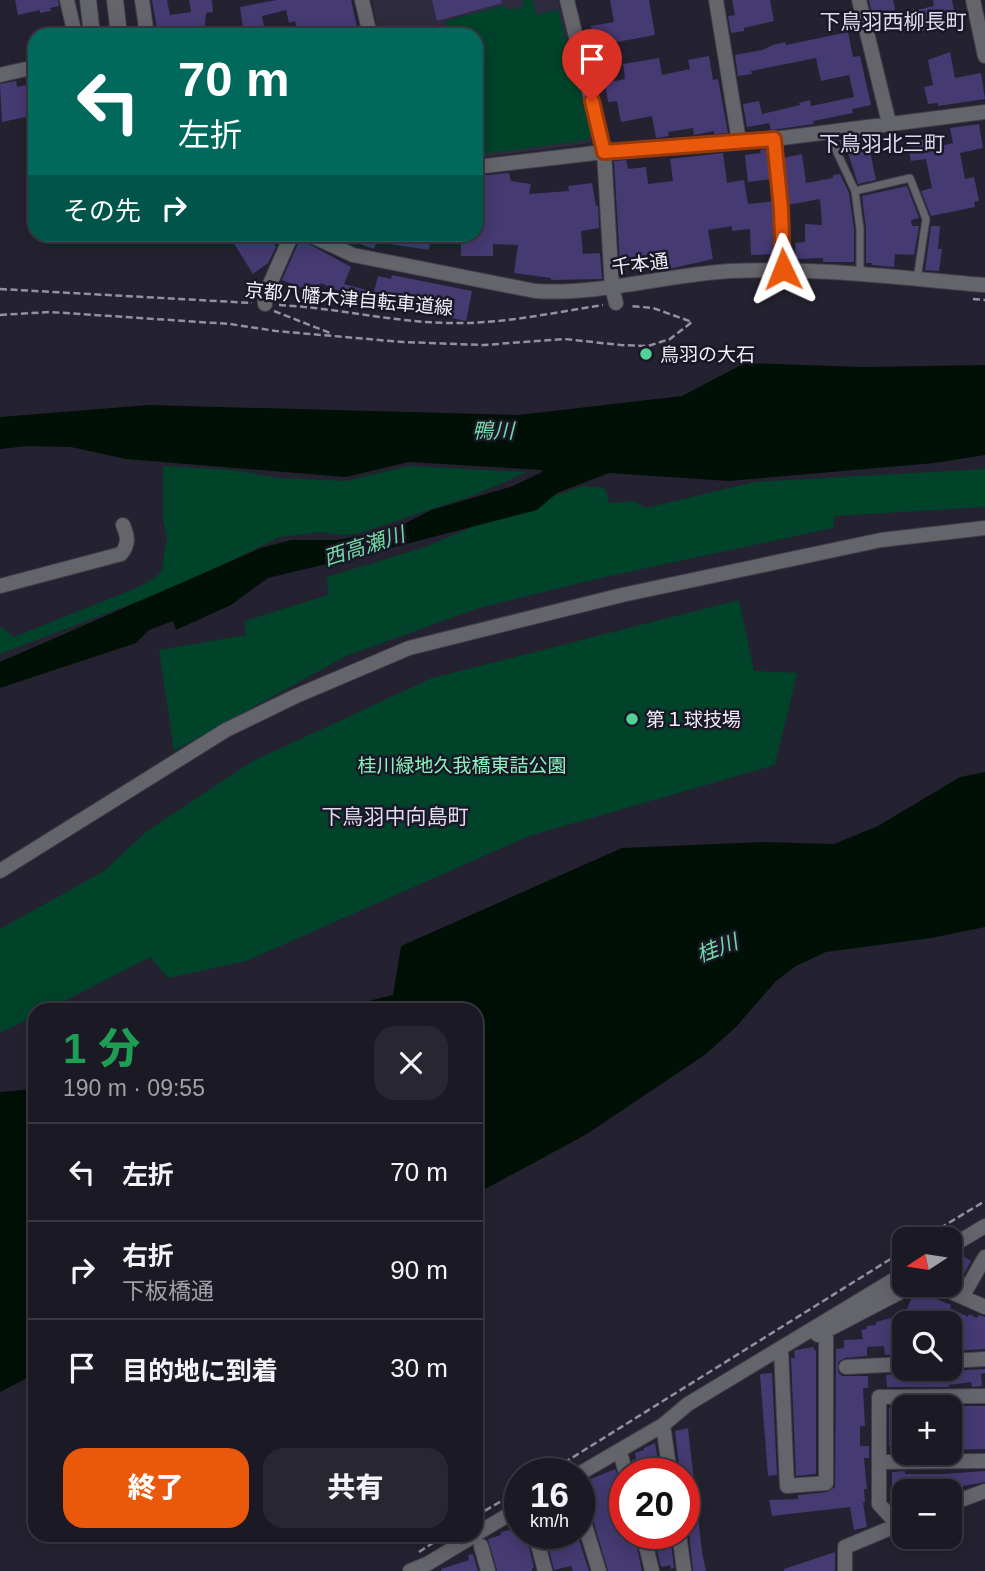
<!DOCTYPE html>
<html lang="ja">
<head>
<meta charset="utf-8">
<style>
  body { margin:0; font-family:Arial,"Noto Sans JP",sans-serif; background:#282731; color:#f1f3f6; height:100vh; display:flex; flex-direction:column; font-size:26px; white-space:nowrap }
  * { box-sizing:border-box; margin:0 }
  p { font-size:23px; color:#a0a1a6 }
  .icon { flex:none; width:38px; height:38px; fill:none; stroke:currentColor; stroke-width:2; stroke-linecap:round; stroke-linejoin:round }
  .map { position:relative; flex:1; overflow:hidden }
  .panel { position:absolute; left:28px; top:1003px; width:455px; height:539px; display:flex; flex-direction:column; background:#1b1a24; border-radius:21px; box-shadow:0 4px 18px #0003,0 0 0 2px #393841 }
  .panel>* { flex:none }
  .top-card { position:absolute; left:28px; top:28px; width:455px; height:214px; border-radius:21px; box-shadow:0 4px 18px #0003,0 0 0 2px #393841; background:#00695c; color:#fff; overflow:hidden }
  .needle { width:46px; rotate:258deg }
  .controls { position:absolute; left:892px; top:1227px; display:grid; gap:14px }
  .controls a { display:grid; place-items:center; width:70px; height:70px; border-radius:14px; background:#1b1a24; box-shadow:0 4px 18px #0003,0 0 0 2px #393841; font-size:35px }
  .speed { position:absolute; left:504px; top:1458px; display:flex; gap:14px; font-size:35px; font-weight:700; text-align:center }
  .speed>* { display:grid; place-content:center; width:91px; height:91px; border-radius:50%; background:#1b1a24; box-shadow:0 4px 18px #0003,0 0 0 2px #393841; line-height:1 }
  .speed small { font-size:18px; font-weight:400 }
  .speed .limit { border:10px solid #d22; background:#fff; color:#111 }
  .pin { position:absolute; display:grid; place-items:center; width:60px; height:60px; color:#fff; margin:-72px -30px; border-radius:50% 50% 50% 0; rotate:-45deg; box-shadow:0 0 7px #0007 }
  .pin .icon { rotate:45deg }
  .me { position:absolute; width:77px; margin:-38px; rotate:358deg; stroke-linejoin:round; filter:drop-shadow(0 0 5px #0008) }
  .turn { display:flex; align-items:center; gap:24px; height:147px; padding:0 35px; font-size:32px }
  .turn .icon { width:91px; height:91px; stroke-width:2.5 }
  .turn b { display:block; font-size:49px; line-height:60px }
  .then { display:flex; align-items:center; height:66px; padding:0 35px; background:#0003; gap:14px; font-size:26px }
  .round { display:grid; place-items:center; flex:none; width:74px; height:74px; border-radius:21px; background:#282731 }
  .headline { display:flex; align-items:center; justify-content:space-between; height:119px; padding:0 35px }
  h1 { font-size:42px; font-weight:800; line-height:52px; color:#1e9e55 }
  .button { display:flex; gap:14px; margin-top:auto; padding:14px 35px }
  .button a { flex:1; height:80px; border-radius:21px; background:#ea580c; color:#fff; font-size:28px; font-weight:800; line-height:80px; text-align:center }
  .button a+a { background:#282731; color:#f1f3f6 }
  ul { padding:0; list-style:none }
  li { display:flex; align-items:center; gap:21px; height:98px; padding:0 35px; border-top:2px solid #393841 }
  li div { flex:1 }
  li b { display:block; font-size:26px }
  li em { font-style:normal }
  .map>svg:first-child { display:block }
</style>
</head>
<body>
<div class="map">
<svg width="985" height="1571" viewBox="0 0 985 1571">
  <rect width="100%" height="100%" fill="#242230"/>
  <!-- built -->
  <path fill="#2e2b3f" d="M 372,0 L 558,0 L 594,135 L 590,143 L 476,158 L 476,35 L 379,35 Z"/>
  <!-- green -->
  <path fill="#01432a" d="M 522,0 L 532,0 L 537,15 L 558,9 L 591,134 L 587,140 L 476,155 L 476,35 L 449,35 L 445,21 L 506,5 L 508,10 L 524,7 Z
    M 163,466 L 233,470 L 279,478 L 346,481 L 409,466 L 527,472 L 474,495 L 357,534 L 340,535 L 321,532 L 280,537 L 180,585 L 0,654 L 0,626 L 14,637 L 139,587 L 161,573 L 167,537 L 163,520 Z
    M 985,469 L 985,507 L 835,516 L 833,528 L 605,577 L 479,608 L 346,656 L 174,751 L 159,650 L 246,635 L 244,621 L 328,595 L 327,577 L 425,547 L 515,509 L 584,486 L 605,488 L 609,503 L 633,501 L 646,508 L 754,482 Z
    M 739,600 L 754,671 L 797,673 L 775,765 L 529,836 L 246,961 L 168,978 L 150,957 L 47,1010 L 35,1010 L 35,1016 L 0,1033 L 0,929 L 104,871 L 147,831 L 251,762 L 432,678 Z"/>
  <!-- water -->
  <path fill="#001006" d="M 745,363 L 862,367 L 985,365 L 985,455 L 935,463 L 729,481 L 609,473 L 557,493 L 537,510 L 360,556 L 268,578 L 231,605 L 176,630 L 173,621 L 149,630 L 136,643 L 0,688 L 0,662 L 261,548 L 291,540 L 337,540 L 379,532 L 404,524 L 431,510 L 513,486 L 542,472 L 542,470 L 409,462 L 346,477 L 126,459 L 71,447 L 28,446 L 0,449 L 0,417 L 149,405 L 518,415 L 682,396 Z
    M 985,772 L 985,927 L 931,938 L 826,952 L 796,966 L 776,981 L 736,1027 L 706,1054 L 587,1134 L 476,1194 L 476,1010 L 348,1010 L 349,1006 L 393,995 L 401,946 L 622,848 L 762,842 L 834,844 L 878,826 L 960,777 Z
    M 35,1089 L 35,1374 L 0,1392 L 0,1092 Z"/>
  <!-- building -->
  <path fill="#453a72" d="M 15,0 L 58,0 L 59,6 L 50,8 L 51,11 L 40,13 L 40,10 L 18,15 Z
    M 152,0 L 167,0 L 170,15 L 191,12 L 189,0 L 212,0 L 213,12 L 206,13 L 204,35 L 163,35 L 162,28 L 157,29 Z
    M 277,0 L 351,0 L 359,35 L 298,35 L 295,21 L 289,23 L 286,10 L 262,16 L 265,33 L 244,35 L 240,7 Z
    M 432,0 L 501,0 L 502,3 L 437,21 Z
    M 610,0 L 649,0 L 655,35 L 595,46 L 591,26 L 614,22 Z
    M 732,0 L 770,0 L 774,21 L 744,28 L 744,31 L 731,33 L 728,16 L 735,15 Z
    M 869,0 L 893,0 L 896,14 L 873,19 Z
    M 933,0 L 952,0 L 957,24 L 916,32 L 912,11 L 934,6 Z
    M 848,32 L 853,57 L 860,56 L 871,105 L 852,109 L 853,113 L 813,121 L 814,124 L 771,130 L 769,123 L 747,127 L 743,104 L 759,101 L 762,114 L 800,105 L 799,103 L 810,100 L 811,106 L 854,97 L 849,75 L 821,81 L 816,58 L 751,71 L 752,74 L 738,76 L 735,55 L 762,50 L 773,45 L 785,42 L 786,45 Z
    M 950,52 L 955,78 L 981,73 L 985,99 L 938,106 L 938,103 L 928,104 L 924,87 L 933,85 L 928,60 Z
    M 709,56 L 713,80 L 718,79 L 728,133 L 714,134 L 714,131 L 694,135 L 693,128 L 668,132 L 669,136 L 656,138 L 652,116 L 621,122 L 617,101 L 608,102 L 605,83 L 625,79 L 623,64 L 659,58 L 662,75 L 690,69 L 688,60 Z
    M 16,81 L 17,87 L 35,83 L 35,115 L 2,122 L 0,84 Z
    M 979,124 L 983,148 L 960,153 L 965,179 L 974,177 L 979,201 L 974,202 L 975,207 L 931,216 L 921,191 L 932,188 L 926,159 L 911,161 L 907,142 L 926,139 L 927,149 L 953,143 L 950,128 Z
    M 872,136 L 874,145 L 869,146 L 876,180 L 858,184 L 847,150 L 843,151 L 839,140 Z
    M 769,149 L 772,179 L 748,182 L 745,155 L 761,153 L 760,150 Z
    M 723,153 L 727,183 L 744,180 L 748,204 L 774,201 L 774,254 L 751,255 L 750,229 L 732,231 L 732,226 L 708,230 L 713,259 L 669,269 L 653,268 L 652,261 L 620,264 L 614,161 L 626,160 L 628,169 L 646,167 L 648,184 L 673,181 L 670,159 Z
    M 802,154 L 806,183 L 833,178 L 833,175 L 840,174 L 849,193 L 854,229 L 854,262 L 823,262 L 823,258 L 796,259 L 795,243 L 805,242 L 805,224 L 822,225 L 820,199 L 787,205 L 782,158 Z
    M 509,173 L 511,181 L 531,184 L 529,194 L 569,191 L 568,186 L 592,183 L 596,206 L 598,206 L 599,228 L 581,231 L 583,254 L 600,253 L 602,279 L 551,280 L 551,278 L 514,273 L 518,245 L 493,244 L 493,256 L 461,256 L 461,234 L 476,234 L 476,176 Z
    M 907,186 L 919,218 L 911,220 L 912,226 L 919,226 L 914,255 L 895,254 L 894,267 L 872,265 L 872,263 L 866,263 L 866,229 L 862,196 Z
    M 931,226 L 940,226 L 938,249 L 942,249 L 939,271 L 925,270 Z
    M 228,234 L 267,234 L 276,247 L 268,263 L 253,274 Z
    M 332,234 L 431,234 L 429,250 L 377,242 L 374,249 Z
    M 300,239 L 351,267 L 344,284 L 374,292 L 378,276 L 391,279 L 392,275 L 472,291 L 466,321 L 429,313 L 430,306 L 384,297 L 382,306 L 364,301 L 363,306 L 344,301 L 346,294 L 321,283 L 318,289 L 307,283 L 304,289 L 282,280 Z
    M 963,1256 L 971,1261 L 958,1285 L 950,1281 L 950,1270 L 954,1263 L 957,1265 Z
    M 923,1293 L 951,1305 L 950,1308 L 968,1317 L 969,1314 L 977,1318 L 979,1315 L 985,1317 L 985,1349 L 950,1351 L 950,1323 L 905,1323 L 905,1354 L 885,1355 L 884,1346 L 867,1347 L 867,1356 L 845,1358 L 838,1362 L 838,1372 L 842,1376 L 868,1376 L 868,1388 L 863,1388 L 865,1426 L 860,1426 L 860,1446 L 869,1446 L 869,1458 L 864,1458 L 867,1489 L 864,1489 L 865,1502 L 863,1503 L 867,1527 L 854,1530 L 850,1507 L 772,1516 L 769,1500 L 798,1499 L 798,1495 L 827,1492 L 835,1487 L 836,1349 L 844,1348 L 844,1340 L 863,1339 L 861,1330 L 867,1329 L 867,1326 L 876,1325 L 876,1322 L 887,1319 L 904,1316 L 912,1297 L 916,1295 L 921,1297 Z
    M 813,1347 L 816,1351 L 816,1474 L 796,1476 L 791,1358 L 795,1358 L 794,1351 L 796,1350 Z
    M 913,1368 L 944,1368 L 951,1371 L 985,1369 L 985,1373 L 981,1374 L 982,1386 L 972,1387 L 971,1382 L 949,1385 L 949,1387 L 887,1387 L 886,1375 L 906,1373 Z
    M 772,1373 L 777,1475 L 768,1476 L 760,1374 Z
    M 985,1406 L 985,1449 L 950,1450 L 950,1407 L 905,1407 L 905,1444 L 889,1446 L 889,1408 L 903,1406 Z
    M 688,1428 L 702,1552 L 706,1571 L 693,1571 L 689,1532 L 684,1525 L 684,1474 L 680,1474 L 675,1431 Z
    M 655,1443 L 660,1470 L 657,1471 L 657,1474 L 635,1474 L 632,1460 L 636,1459 L 635,1453 L 644,1450 L 644,1448 Z
    M 615,1469 L 621,1482 L 625,1501 L 625,1533 L 634,1533 L 642,1571 L 608,1571 L 588,1503 L 585,1498 L 581,1483 Z
    M 905,1471 L 905,1474 L 943,1474 L 985,1471 L 985,1482 L 963,1486 L 963,1488 L 905,1490 L 905,1513 L 901,1513 L 897,1510 L 892,1487 L 892,1472 Z
    M 520,1528 L 520,1533 L 526,1533 L 534,1568 L 532,1569 L 532,1571 L 497,1571 L 488,1539 L 501,1535 L 501,1532 Z
    M 545,1533 L 577,1533 L 589,1571 L 573,1571 L 571,1566 L 554,1570 Z
    M 653,1533 L 670,1533 L 674,1568 L 671,1569 L 670,1565 L 662,1567 L 660,1564 Z
    M 835,1552 L 835,1571 L 784,1571 L 784,1569 Z
    M 473,1554 L 478,1571 L 441,1571 L 441,1569 L 469,1560 L 468,1555 Z"/>
  <g fill="none" stroke-linecap="round" stroke-linejoin="round">
    <defs>
      <path id="service" d="M 828,133 L 855,191 L 910,178 L 926,219 L 917,279
        M 774,139 L 781,209 L 783,269
        M 855,191 L 860,229 L 860,274"/>
      <path id="minor" d="M 67,0 L 75,35
        M 142,0 L 147,35
        M 362,0 L 370,35
        M 567,0 L 604,152 L 612,287 L 616,303
        M 716,0 L 739,141
        M 859,0 L 889,123
        M 973,0 L 985,56
        M 0,75 L 35,67
        M 476,167 L 604,152 L 774,139 L 985,112
        M 308,234 L 353,255 L 535,291 C 601,295 665,275 730,271 C 816,267 900,278 985,285
        M 265,304 L 265,295 L 292,234
        M 0,586 L 121,554 C 129,544 128,537 123,525
        M 0,871 L 226,730 L 296,696 L 409,648 L 622,595 L 881,540 L 985,528
        M 950,1247 L 985,1226
        M 933,1284 L 985,1307
        M 962,1297 L 985,1257
        M 818,1335 L 916,1284
        M 781,1349 L 787,1486 L 826,1483 L 826,1333
        M 950,1361 L 985,1359
        M 846,1367 L 905,1364
        M 663,1425 L 670,1474
        M 620,1452 L 626,1474
        M 879,1462 L 985,1461
        M 579,1474 L 663,1425 L 688,1404 L 905,1273
        M 950,1504 L 985,1491
        M 579,1506 L 599,1571
        M 898,1525 L 879,1504 L 879,1397 L 985,1396
        M 535,1533 L 545,1571
        M 643,1533 L 652,1571
        M 679,1533 L 684,1571
        M 476,1534 L 520,1508
        M 481,1546 L 488,1571
        M 410,1571 L 427,1564 L 475,1535
        M 845,1571 L 845,1547 L 905,1522"/>
      <path id="tertiary" d="M 88,0 L 92,35
        M 115,0 L 119,35"/>
    </defs>
    <!-- service casing -->
    <use href="#service" stroke="#403f4c" stroke-width="9"/>
    <!-- minor casing -->
    <use href="#minor" stroke="#403f4c" stroke-width="16"/>
    <!-- tertiary casing -->
    <use href="#tertiary" stroke="#403f4c" stroke-width="18"/>
    <!-- path -->
    <path stroke="#93919d" stroke-width="2.5" stroke-dasharray="7 3.5" stroke-linecap="butt" d="M 0,289 L 252,303
      M 973,299 L 985,300
      M 279,305 C 340,308 399,324 460,323 C 508,323 556,312 603,305
      M 274,311 L 330,333
      M 0,315 L 50,312 L 230,324 L 276,331 L 402,342 L 484,345 L 564,339 L 621,345 L 648,346 L 670,339 L 692,322 L 653,308 L 630,306
      M 922,1239 L 985,1201
      M 546,1474 L 905,1250
      M 476,1516 L 520,1490
      M 419,1552 L 445,1535"/>
    <!-- service -->
    <use href="#service" stroke="#64646b" stroke-width="7"/>
    <!-- minor -->
    <use href="#minor" stroke="#64646b" stroke-width="14"/>
    <!-- tertiary -->
    <use href="#tertiary" stroke="#64646b" stroke-width="16"/>
  </g>
  <g fill="none" stroke-linecap="round" stroke-linejoin="round">
    <defs>
      <path id="route" d="M 592,101 L 604,152 L 774,139 L 781,209 L 783,269"/>
    </defs>
    <!-- route casing -->
    <use href="#route" stroke="#983908" stroke-width="18"/>
    <!-- route -->
    <use href="#route" stroke="#ea580c" stroke-width="12"/>
  </g>
  <!-- markers -->
  <g fill="#51d398" stroke="#1a1826" stroke-width="2.5">
    <circle cx="646" cy="354" r="7"/>
    <circle cx="632" cy="719" r="7"/>
  </g>
  <g text-anchor="middle" dominant-baseline="central" stroke-width="5" stroke-linejoin="round" paint-order="stroke">
    <!-- street labels -->
    <g font-size="19" fill="#efeef8" stroke="#1a1826">
      <text transform="translate(640 264) rotate(-7)">千本通</text>
      <text transform="translate(349 299) rotate(5)">京都八幡木津自転車道線</text>
    </g>
    <!-- poi labels -->
    <g font-size="19" fill="#efeef8" stroke="#1a1826" text-anchor="start">
      <text x="660" y="354">鳥羽の大石</text>
      <text x="646" y="719">第１球技場</text>
    </g>
    <!-- park labels -->
    <g font-size="19" fill="#8bf3be" stroke="#1a1826">
      <text x="462" y="765">桂川緑地久我橋東詰公園</text>
    </g>
    <!-- neighbourhood labels -->
    <g font-size="21" fill="#dedcef" stroke="#1a1826">
      <text x="893" y="21">下鳥羽西柳長町</text>
      <text x="882" y="143">下鳥羽北三町</text>
      <text x="395" y="816">下鳥羽中向島町</text>
    </g>
    <!-- water labels -->
    <g font-size="21" font-style="italic" fill="#72d9a6" stroke="#1a1826">
      <text x="493" y="430">鴨川</text>
      <text transform="translate(364 546) rotate(-18)">西高瀬川</text>
      <text transform="translate(717 948) rotate(-21)">桂川</text>
    </g>
  </g>
</svg>
<div class="controls">
<a><svg class="needle" viewBox="-14 -14 28 28"><path d="M0-13l5 13h-10z" fill="#e53935"/><path d="M0 13l5-13h-10z" fill="#a0a1a6"/></svg></a>
<a><svg class="icon" aria-label="search" viewBox="0 0 24 24"><circle cx="10" cy="10" r="6"/><path d="M15 15l6 6"/></svg></a>
<a>+</a>
<a>−</a>
</div>
<div class="speed"><div>16<small>km/h</small></div><div class="limit">20</div></div>
<div class="pin" style="left:592px;top:101px;background:#d93025"><svg class="icon" aria-label="arrive" viewBox="0 0 24 24"><path d="M6 21V4h12l-3 4 3 4H6"/></svg></div>
<svg class="me" style="left:783px;top:269px" viewBox="-20 -20 40 40"><path d="M0-17L14 15 0 8-14 15z" fill="#ea580c" stroke="#fff" stroke-width="4"/></svg>
<div class="top-card">
<div class="turn"><svg class="icon" aria-label="left" viewBox="0 0 24 24"><path d="M17 20v-9H6M10 6l-5 5 5 5"/></svg><div><b>70 m</b>左折</div></div>
<div class="then">その先<svg class="icon" aria-label="right" viewBox="0 0 24 24"><path d="M7 20v-9h11M14 6l5 5-5 5"/></svg></div>
</div>
<section class="panel">
<div class="headline"><div><h1>1 分</h1><p>190 m · 09:55</p></div><a class="round"><svg class="icon" aria-label="close" viewBox="0 0 24 24"><path d="M6 6l12 12M18 6L6 18"/></svg></a></div>
<ul>
<li><svg class="icon" aria-label="left" viewBox="0 0 24 24"><path d="M17 20v-9H6M10 6l-5 5 5 5"/></svg><div><b>左折</b></div><em>70 m</em></li>
<li><svg class="icon" aria-label="right" viewBox="0 0 24 24"><path d="M7 20v-9h11M14 6l5 5-5 5"/></svg><div><b>右折</b><p>下板橋通</p></div><em>90 m</em></li>
<li><svg class="icon" aria-label="arrive" viewBox="0 0 24 24"><path d="M6 21V4h12l-3 4 3 4H6"/></svg><div><b>目的地に到着</b></div><em>30 m</em></li>
</ul>
<div class="button"><a>終了</a><a>共有</a></div>
</section>
</div>
</body>
</html>
